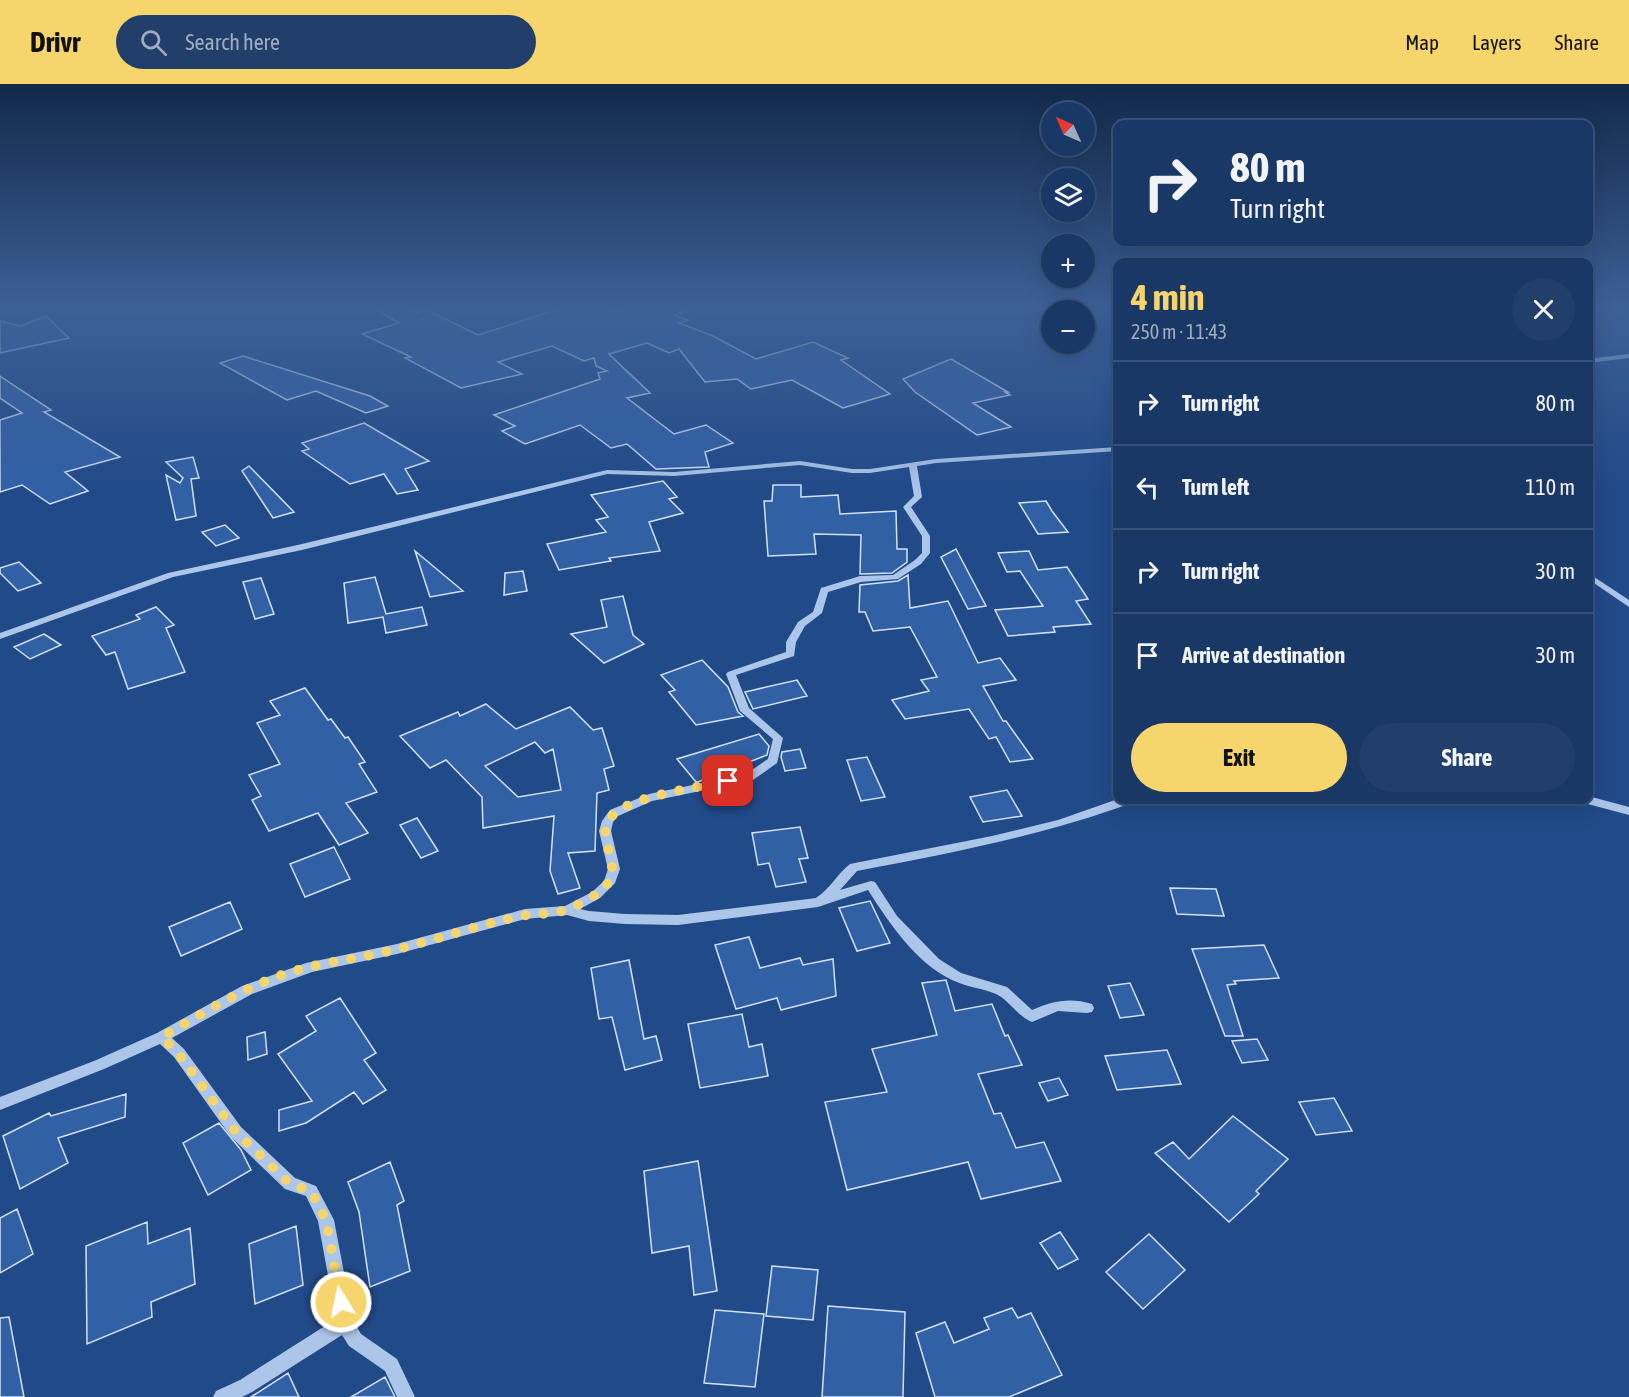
<!DOCTYPE html>
<html lang="en">
<head>
<meta charset="utf-8">
<style>
  body { margin:0; font-family:"Asap Condensed",sans-serif; background:#223f6c; color:#f1f3f6; height:100vh; display:flex; flex-direction:column; font-size:22px; white-space:nowrap }
  * { box-sizing:border-box; margin:0 }
  p { font-size:20px; color:#9facbf }
  .icon { flex:none; width:33px; height:33px; fill:none; stroke:currentColor; stroke-width:2; stroke-linecap:round; stroke-linejoin:round }
  .map { position:relative; flex:1; overflow:hidden }
  .sheet { position:absolute; left:1113px; top:174px; width:480px; height:546px; display:flex; flex-direction:column; background:#193866; border-radius:12px; box-shadow:0 6px 24px #0002,0 0 0 2px #37527a }
  .sheet>* { flex:none }
  .banner { position:absolute; left:1113px; top:36px; width:480px; height:126px; border-radius:12px; box-shadow:0 6px 24px #0002,0 0 0 2px #37527a; background:#193866; color:#f1f3f6; overflow:hidden }
  .needle { width:39px; rotate:315deg }
  .tools { position:absolute; left:1041px; top:18px; display:grid; gap:12px }
  .tools a { display:grid; place-items:center; width:54px; height:54px; border-radius:50%; background:#193866; box-shadow:0 6px 24px #0002,0 0 0 2px #37527a; font-size:30px }
  .pin { position:absolute; display:grid; place-items:center; width:51px; height:51px; color:#fff; margin:-26px; border-radius:12px; box-shadow:0 3px 9px #0006 }
  .me { position:absolute; width:66px; margin:-33px; rotate:350deg; stroke-linejoin:round; filter:drop-shadow(0 0 4px #0008) }
  .turn { display:flex; align-items:center; gap:21px; height:126px; padding:0 18px; font-size:27px }
  .turn .icon { width:78px; height:78px; stroke-width:2.5 }
  .turn b { display:block; font-size:42px; line-height:51px }
  .round { display:grid; place-items:center; flex:none; width:63px; height:63px; border-radius:32px; background:#223f6c }
  .summary { display:flex; align-items:center; justify-content:space-between; height:102px; padding:0 18px }
  h1 { font-size:36px; font-weight:700; line-height:45px; color:#f7d56d }
  .cta { display:flex; gap:12px; margin-top:auto; padding:12px 18px }
  .cta a { flex:1; height:69px; border-radius:36px; background:#f7d56d; color:#111; font-size:24px; font-weight:700; line-height:69px; text-align:center }
  .cta a+a { background:#223f6c; color:#f1f3f6 }
  ul { padding:0; list-style:none }
  li { display:flex; align-items:center; gap:18px; height:84px; padding:0 18px; border-top:2px solid #37527a }
  li div { flex:1 }
  li b { display:block; font-size:22px }
  li em { font-style:normal }
  header { display:flex; align-items:center; gap:36px; box-sizing:border-box; height:84px; padding:0 30px; background:#f7d56d; color:#111 }
  header strong { font-size:28px }
  nav { display:flex; gap:33px; margin-inline-start:auto; font-size:21px }
  .search { width:420px; height:54px; background:#223f6c; display:flex; align-items:center; gap:15px; box-sizing:border-box; padding:0 21px; border-radius:33px; color:#9facbf; font-size:22px }
  .map>svg:first-child { display:block }
</style>
</head>
<body>
<header>
<strong>Drivr</strong>
<div class="search"><svg class="icon" aria-label="search" viewBox="0 0 24 24"><circle cx="10" cy="10" r="6"/><path d="M15 15l6 6"/></svg>Search here</div>
<nav><a>Map</a><a>Layers</a><a>Share</a></nav>
</header>
<div class="map">
<svg width="1629" height="1313" viewBox="0 0 1629 1313">
  <rect width="100%" height="100%" fill="#214a88"/>
  <!-- building -->
  <path fill="#3160a5" stroke="#d1e1f8" stroke-width="1.5" fill-rule="evenodd" d="M 370,222 L 404,222 L 416,229 L 427,226 L 478,251 L 568,222 L 583,225 L 600,222 L 618,228 L 619,222 L 691,222 L 691,225 L 674,231 L 688,236 L 679,239 L 713,252 L 756,275 L 813,258 L 848,274 L 841,276 L 890,310 L 843,324 L 792,296 L 751,305 L 737,295 L 705,298 L 679,265 L 669,269 L 647,259 L 609,270 L 650,309 L 627,314 L 674,350 L 706,341 L 733,359 L 705,368 L 709,383 L 656,385 L 627,360 L 611,364 L 580,341 L 525,360 L 502,347 L 515,342 L 494,331 L 600,295 L 598,289 L 607,287 L 596,282 L 594,274 L 584,277 L 552,262 L 498,278 L 522,290 L 461,304 L 405,274 L 411,273 L 362,250 L 399,239 Z
    M 46,232 L 69,254 L 0,269 L 0,237 L 21,242 Z
    M 243,272 L 370,312 L 388,322 L 366,329 L 316,307 L 287,316 L 220,279 Z
    M 951,275 L 1008,308 L 1005,308 L 1010,311 L 973,319 L 1011,343 L 977,351 L 915,308 L 903,295 Z
    M 0,292 L 51,326 L 44,328 L 120,373 L 65,388 L 88,407 L 50,420 L 22,401 L 0,408 L 0,336 L 22,329 L 0,314 Z
    M 364,339 L 429,377 L 405,385 L 418,406 L 397,410 L 384,390 L 350,400 L 302,367 L 309,365 L 302,359 Z
    M 193,373 L 199,394 L 191,395 L 196,432 L 176,436 L 166,391 L 180,399 L 183,394 L 166,378 Z
    M 249,382 L 294,428 L 273,434 L 242,387 Z
    M 663,397 L 677,413 L 669,415 L 683,429 L 649,438 L 660,467 L 609,474 L 611,477 L 559,486 L 547,460 L 606,448 L 596,436 L 608,433 L 591,411 Z
    M 773,401 L 801,401 L 801,413 L 838,411 L 840,430 L 896,427 L 897,465 L 907,465 L 907,478 L 892,489 L 860,490 L 861,451 L 814,450 L 816,470 L 768,472 L 764,417 L 772,417 Z
    M 1046,417 L 1052,427 L 1068,448 L 1038,450 L 1019,419 Z
    M 225,441 L 239,454 L 216,462 L 202,448 Z
    M 956,465 L 986,522 L 968,525 L 941,473 Z
    M 415,467 L 463,507 L 430,513 Z
    M 1029,467 L 1038,486 L 1067,483 L 1088,515 L 1076,517 L 1091,540 L 1053,543 L 1055,548 L 1008,552 L 995,526 L 1043,522 L 1020,487 L 1007,488 L 998,469 Z
    M 19,478 L 41,499 L 18,507 L 0,489 L 0,484 Z
    M 523,487 L 527,507 L 504,511 L 505,489 Z
    M 908,491 L 910,524 L 948,517 L 978,579 L 1000,574 L 1016,596 L 983,602 L 1003,637 L 1006,637 L 1033,675 L 1010,678 L 996,653 L 989,655 L 969,625 L 905,635 L 892,616 L 929,607 L 921,596 L 937,593 L 910,543 L 873,547 L 865,528 L 859,528 L 860,501 L 898,497 Z
    M 375,493 L 386,530 L 422,523 L 427,541 L 386,549 L 383,533 L 348,539 L 344,499 Z
    M 261,494 L 274,530 L 255,535 L 243,498 Z
    M 623,512 L 633,551 L 644,560 L 604,579 L 571,550 L 607,543 L 601,516 Z
    M 156,523 L 174,541 L 166,544 L 185,588 L 128,605 L 115,568 L 106,571 L 92,552 L 140,535 L 136,531 Z
    M 44,550 L 61,561 L 30,575 L 14,563 Z
    M 702,576 L 728,603 L 738,628 L 743,632 L 696,641 L 669,608 L 675,606 L 661,591 Z
    M 797,596 L 807,612 L 753,625 L 745,608 Z
    M 305,604 L 328,636 L 331,635 L 345,654 L 348,653 L 365,678 L 359,680 L 377,708 L 346,719 L 368,749 L 339,761 L 318,729 L 269,747 L 252,716 L 261,712 L 249,691 L 280,680 L 257,639 L 280,631 L 270,617 Z
    M 486,620 L 516,645 L 570,623 L 593,646 L 602,644 L 614,682 L 604,685 L 609,706 L 597,709 L 595,767 L 568,769 L 580,804 L 558,810 L 550,787 L 554,732 L 483,744 L 482,713 L 446,676 L 430,684 L 400,652 L 458,628 L 460,632 ZM 535,658 L 545,669 L 553,665 L 561,706 L 518,713 L 485,682 Z
    M 759,650 L 769,662 L 767,671 L 698,698 L 696,698 L 677,675 Z
    M 800,665 L 806,684 L 785,687 L 781,673 L 782,668 Z
    M 867,673 L 885,713 L 861,717 L 847,676 Z
    M 1007,706 L 1022,732 L 983,738 L 970,713 Z
    M 417,734 L 438,767 L 421,774 L 400,741 Z
    M 800,743 L 808,774 L 799,775 L 806,798 L 776,803 L 769,779 L 758,781 L 752,749 Z
    M 334,763 L 350,795 L 305,813 L 290,780 Z
    M 1170,804 L 1216,805 L 1224,832 L 1177,830 Z
    M 870,817 L 890,859 L 857,867 L 839,824 Z
    M 230,818 L 242,845 L 181,872 L 169,843 Z
    M 749,853 L 760,884 L 800,874 L 803,881 L 833,875 L 836,912 L 781,926 L 777,914 L 736,925 L 715,861 Z
    M 1264,861 L 1279,894 L 1234,897 L 1236,900 L 1227,901 L 1243,952 L 1225,952 L 1192,865 Z
    M 629,876 L 644,955 L 656,952 L 662,976 L 625,986 L 612,933 L 599,935 L 591,884 Z
    M 946,896 L 955,927 L 992,920 L 1005,952 L 1008,951 L 1022,981 L 978,990 L 994,1030 L 1001,1029 L 1016,1064 L 1044,1058 L 1061,1097 L 981,1115 L 968,1078 L 847,1106 L 825,1018 L 887,1008 L 872,965 L 937,951 L 922,899 Z
    M 1130,899 L 1144,931 L 1120,934 L 1108,902 Z
    M 340,914 L 376,969 L 364,976 L 386,1006 L 363,1020 L 354,1008 L 306,1039 L 279,1047 L 279,1026 L 312,1017 L 278,970 L 316,947 L 306,932 Z
    M 742,930 L 749,963 L 762,960 L 768,992 L 700,1004 L 688,940 Z
    M 265,948 L 267,970 L 248,976 L 247,953 Z
    M 1257,955 L 1268,976 L 1242,979 L 1232,957 Z
    M 1167,966 L 1181,1000 L 1117,1006 L 1105,972 Z
    M 1059,994 L 1068,1011 L 1048,1017 L 1039,999 Z
    M 126,1010 L 125,1033 L 58,1054 L 68,1079 L 20,1105 L 3,1052 L 49,1029 L 51,1032 Z
    M 1334,1014 L 1352,1047 L 1316,1051 L 1299,1018 Z
    M 1233,1032 L 1288,1075 L 1256,1107 L 1259,1110 L 1229,1138 L 1155,1069 L 1173,1058 L 1189,1075 Z
    M 219,1039 L 241,1066 L 251,1086 L 208,1111 L 183,1059 Z
    M 698,1077 L 717,1207 L 694,1211 L 689,1162 L 652,1169 L 644,1087 Z
    M 390,1078 L 404,1117 L 397,1121 L 410,1187 L 370,1203 L 359,1128 L 348,1098 Z
    M 17,1125 L 33,1170 L 0,1189 L 0,1134 Z
    M 147,1138 L 148,1160 L 190,1144 L 195,1200 L 151,1218 L 152,1233 L 87,1260 L 86,1162 Z
    M 296,1142 L 303,1201 L 255,1220 L 249,1160 Z
    M 1060,1148 L 1078,1175 L 1058,1185 L 1040,1159 Z
    M 1149,1150 L 1185,1186 L 1143,1225 L 1106,1188 Z
    M 772,1182 L 818,1186 L 813,1236 L 766,1232 Z
    M 828,1222 L 905,1228 L 903,1313 L 822,1313 Z
    M 1012,1224 L 1018,1234 L 1031,1229 L 1062,1291 L 1009,1313 L 935,1313 L 916,1249 L 945,1238 L 954,1259 L 989,1245 L 984,1234 Z
    M 715,1226 L 764,1230 L 755,1303 L 704,1299 Z
    M 9,1233 L 24,1313 L 0,1313 L 0,1234 Z
    M 288,1289 L 299,1313 L 251,1313 Z
    M 385,1293 L 395,1313 L 351,1313 Z"/>
  <g fill="none" stroke-linecap="round" stroke-linejoin="round">
    <!-- minor -->
    <path fill="#acc6ea" fill-rule="evenodd" d="M 1629,270 L 1629,274 L 1588,279 L 1588,275 Z
      M 1118,363 L 1118,367 L 936,379 L 917,382 L 922,413 L 911,423 L 930,452 L 930,469 L 921,480 L 898,495 L 861,498 L 828,508 L 822,529 L 805,542 L 796,558 L 794,572 L 736,591 L 749,624 L 783,654 L 777,679 L 753,696 L 652,717 L 618,732 L 613,738 L 611,747 L 620,785 L 615,799 L 600,814 L 580,825 L 589,827 L 625,830 L 678,831 L 816,814 C 830,805 837,790 850,780 L 992,752 L 1058,736 L 1118,715 L 1132,716 L 1131,719 C 1042,752 950,769 857,787 L 840,806 L 871,797 L 875,798 L 897,832 L 939,875 L 961,889 L 1007,903 L 1032,926 C 1052,917 1070,913 1092,920 L 1094,924 L 1092,928 L 1087,929 L 1058,927 L 1032,938 C 1017,932 1010,917 996,910 C 982,904 966,903 952,896 C 916,879 889,839 868,806 L 818,823 L 678,841 L 625,840 L 589,837 L 567,831 L 525,835 L 397,870 L 312,888 L 252,910 L 172,954 L 184,965 L 241,1043 L 295,1094 L 316,1102 L 334,1136 L 353,1236 L 361,1250 L 397,1275 L 415,1313 L 397,1313 L 385,1287 L 349,1262 L 342,1251 L 252,1308 L 242,1313 L 213,1313 L 216,1307 L 240,1296 L 336,1235 L 318,1137 L 306,1112 L 285,1105 L 231,1053 L 174,973 L 160,960 L 104,985 L 0,1026 L 0,1013 L 94,977 L 157,949 L 242,902 L 306,879 L 397,860 L 525,825 L 565,822 L 592,808 L 604,797 L 608,785 L 599,747 L 602,737 L 610,726 L 649,710 L 746,690 L 768,675 L 773,655 L 740,627 L 726,590 L 728,588 L 786,568 L 786,558 L 798,538 L 813,528 L 821,504 L 860,492 L 893,491 L 915,476 L 922,469 L 922,452 L 903,423 L 914,412 L 909,383 L 870,389 L 852,389 L 800,381 L 674,392 L 607,390 L 302,466 L 173,493 L 0,555 L 0,549 L 168,489 L 302,460 L 607,386 L 674,388 L 800,377 L 852,385 L 870,385 L 936,375 Z
      M 1588,489 L 1629,516 L 1629,523 L 1588,495 Z
      M 1588,712 L 1629,723 L 1629,731 L 1584,719 L 1583,716 L 1588,716 Z"/>
  </g>
  <!-- sky -->
  <linearGradient id="sky" x2="0" y2="1"><stop stop-color="#12294b"/><stop offset="0.55" stop-color="#3d6096"/><stop offset="1" stop-color="#3d6096" stop-opacity="0"/></linearGradient>
  <rect width="1629" height="406" fill="url(#sky)"/>
  <g fill="none" stroke-linecap="round" stroke-linejoin="round">
    <!-- route -->
    <path stroke="#f7d56d" stroke-width="10" stroke-dasharray="0 18" d="M 341,1218 L 326,1136 L 311,1107 L 290,1100 L 236,1048 L 178,969 L 162,953 C 200,931 238,907 279,892 C 318,878 359,875 398,865 C 438,855 476,842 516,833 C 532,829 550,831 566,826 C 574,824 582,818 590,814 C 638,788 589,758 612,732 C 630,712 701,703 728,697"/>
  </g>
</svg>
<div class="tools">
<a><svg class="needle" viewBox="-14 -14 28 28"><path d="M0-13l5 13h-10z" fill="#e53935"/><path d="M0 13l5-13h-10z" fill="#9facbf"/></svg></a>
<a><svg class="icon" aria-label="layers" viewBox="0 0 24 24"><path d="M12 4l9 5-9 5-9-5zM3 14l9 5 9-5"/></svg></a>
<a>+</a>
<a>−</a>
</div>
<div class="pin" style="left:728px;top:697px;background:#d93025"><svg class="icon" aria-label="arrive" viewBox="0 0 24 24"><path d="M6 21V4h12l-3 4 3 4H6"/></svg></div>
<svg class="me" style="left:341px;top:1218px" viewBox="-20 -20 40 40"><circle r="17" fill="#f7d56d" stroke="#fff" stroke-width="3"/><path d="M0-11L8 9 0 5-8 9z" fill="#fff"/></svg>
<div class="banner">
<div class="turn"><svg class="icon" aria-label="right" viewBox="0 0 24 24"><path d="M7 20v-9h11M14 6l5 5-5 5"/></svg><div><b>80 m</b>Turn right</div></div>
</div>
<section class="sheet">
<div class="summary"><div><h1>4 min</h1><p>250 m · 11:43</p></div><a class="round"><svg class="icon" aria-label="close" viewBox="0 0 24 24"><path d="M6 6l12 12M18 6L6 18"/></svg></a></div>
<ul>
<li><svg class="icon" aria-label="right" viewBox="0 0 24 24"><path d="M7 20v-9h11M14 6l5 5-5 5"/></svg><div><b>Turn right</b></div><em>80 m</em></li>
<li><svg class="icon" aria-label="left" viewBox="0 0 24 24"><path d="M17 20v-9H6M10 6l-5 5 5 5"/></svg><div><b>Turn left</b></div><em>110 m</em></li>
<li><svg class="icon" aria-label="right" viewBox="0 0 24 24"><path d="M7 20v-9h11M14 6l5 5-5 5"/></svg><div><b>Turn right</b></div><em>30 m</em></li>
<li><svg class="icon" aria-label="arrive" viewBox="0 0 24 24"><path d="M6 21V4h12l-3 4 3 4H6"/></svg><div><b>Arrive at destination</b></div><em>30 m</em></li>
</ul>
<div class="cta"><a>Exit</a><a>Share</a></div>
</section>
</div>
</body>
</html>
